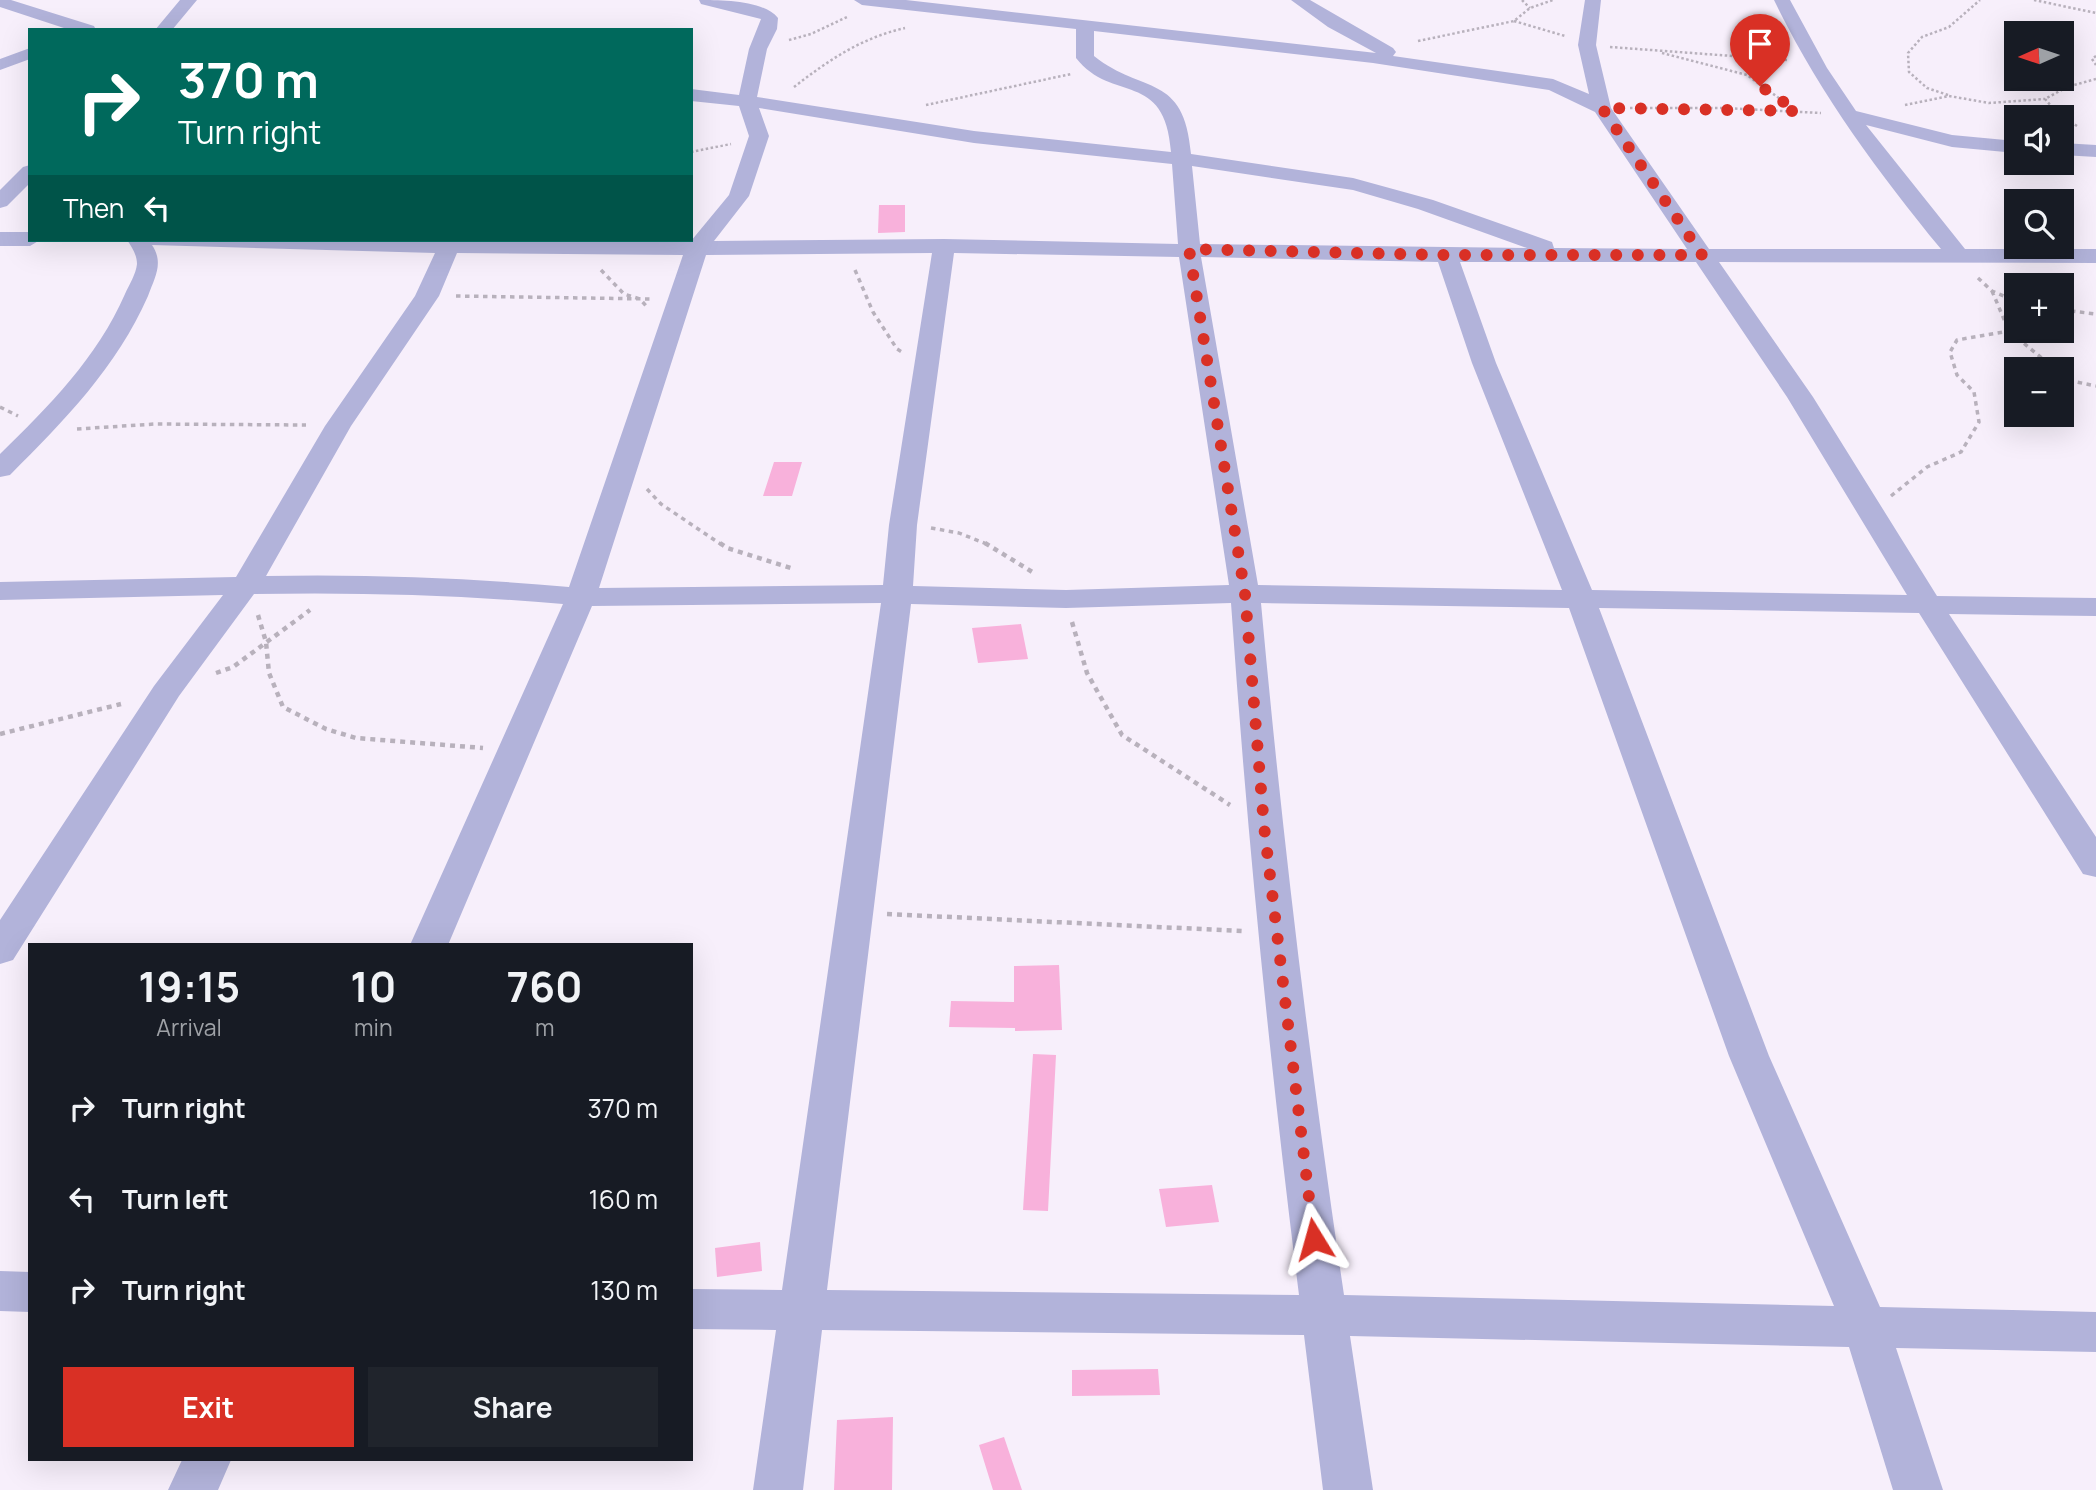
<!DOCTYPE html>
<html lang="en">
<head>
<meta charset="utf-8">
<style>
  body { margin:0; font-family:Manrope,sans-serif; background:#20242c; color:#f1f3f6; height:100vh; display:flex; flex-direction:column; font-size:26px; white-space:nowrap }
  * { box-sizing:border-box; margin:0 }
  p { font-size:23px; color:#9ea1a6 }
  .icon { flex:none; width:38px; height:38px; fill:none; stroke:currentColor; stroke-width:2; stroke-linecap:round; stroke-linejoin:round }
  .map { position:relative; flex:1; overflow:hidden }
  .sheet { position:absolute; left:28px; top:943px; width:665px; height:518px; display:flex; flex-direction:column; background:#171b24; border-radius:0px; box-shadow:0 7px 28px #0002 }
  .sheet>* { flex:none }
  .hud { position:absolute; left:28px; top:28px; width:665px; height:214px; border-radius:0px; box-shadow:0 7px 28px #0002; background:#00695c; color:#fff; overflow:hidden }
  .needle { width:46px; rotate:267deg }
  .tools { position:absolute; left:2004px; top:21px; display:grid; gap:14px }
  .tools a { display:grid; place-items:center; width:70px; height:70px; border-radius:0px; background:#171b24; box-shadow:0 7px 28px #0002; font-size:35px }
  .pin { position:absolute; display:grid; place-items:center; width:60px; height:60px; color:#fff; margin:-72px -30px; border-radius:50% 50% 50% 0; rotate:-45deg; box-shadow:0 0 7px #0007 }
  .pin .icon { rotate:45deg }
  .me { position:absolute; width:77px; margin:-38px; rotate:352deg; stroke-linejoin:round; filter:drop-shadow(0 0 5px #0008) }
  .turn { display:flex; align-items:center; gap:24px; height:147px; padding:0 35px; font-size:32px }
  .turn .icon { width:91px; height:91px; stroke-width:2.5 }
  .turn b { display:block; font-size:49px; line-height:60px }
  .then { display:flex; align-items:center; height:66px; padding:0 35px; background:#0003; gap:14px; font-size:26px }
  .eta { display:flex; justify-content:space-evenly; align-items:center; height:119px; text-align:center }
  .eta b { font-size:42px; font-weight:700; line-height:49px }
  .button { display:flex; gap:14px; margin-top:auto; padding:14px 35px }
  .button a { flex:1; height:80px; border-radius:0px; background:#d93025; color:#fff; font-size:28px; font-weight:700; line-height:80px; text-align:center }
  .button a+a { background:#20242c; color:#f1f3f6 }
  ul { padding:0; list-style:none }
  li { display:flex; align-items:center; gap:21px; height:91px; padding:0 35px }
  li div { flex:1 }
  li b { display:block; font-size:26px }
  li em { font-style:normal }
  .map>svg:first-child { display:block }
</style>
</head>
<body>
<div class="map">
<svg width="2096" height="1490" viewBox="0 0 2096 1490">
  <rect width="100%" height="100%" fill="#f7effb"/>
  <!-- building -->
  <path fill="#f8b1db" d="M 879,205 L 905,205 L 905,232 L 878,233 Z
    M 774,462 L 802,462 L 792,496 L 763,496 Z
    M 1021,624 L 1028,659 L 978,663 L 972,628 Z
    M 1059,965 L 1062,1030 L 1015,1031 L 1015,1028 L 949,1027 L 951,1001 L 1014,1002 L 1014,966 Z
    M 1033,1054 L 1056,1055 L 1048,1211 L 1023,1210 Z
    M 1212,1185 L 1219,1222 L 1166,1227 L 1159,1189 Z
    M 760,1242 L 762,1271 L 717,1277 L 715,1248 Z
    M 1158,1369 L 1160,1395 L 1072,1396 L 1072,1370 Z
    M 893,1417 L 892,1490 L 834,1490 L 837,1420 Z
    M 1004,1437 L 1022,1490 L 993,1490 L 979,1445 Z"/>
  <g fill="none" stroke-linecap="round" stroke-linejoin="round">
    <!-- path-far2 -->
    <path stroke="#b8b1bc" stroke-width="2.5" stroke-dasharray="2.5 2.5" stroke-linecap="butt" d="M 1522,0 L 1530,8
      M 2034,0 L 2096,13
      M 1514,21 L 1565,36
      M 789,40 L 811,34 L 849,16
      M 1418,41 L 1514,21 L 1530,8 L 1553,0
      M 1610,47 L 1787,60
      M 1662,53 L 1747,75 L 1794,109
      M 2096,56 L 2092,59 L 2096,65
      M 794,87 C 829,60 861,38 905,28
      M 1948,95 L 1927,88 L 1909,72 L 1908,53 L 1922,37 L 1949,27 L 1980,0
      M 926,105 L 1071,74
      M 1905,105 L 1949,96 L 1989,103 L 2045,99
      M 1630,108 L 1724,108 L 1821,113
      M 2077,126 L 2058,114 L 2045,99 L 2067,87 L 2096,79
      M 691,152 L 731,144"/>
    <!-- path-far1 -->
    <path stroke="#b8b1bc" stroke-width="3.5" stroke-dasharray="4.5 4.5" stroke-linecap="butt" d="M 601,270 L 624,294 L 640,299 L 648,308
      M 855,270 L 873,312 L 897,349 L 902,352
      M 1978,278 L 1992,291 L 2016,301
      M 1992,291 L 2009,331 L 2055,369
      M 456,296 L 650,299
      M 2062,310 L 2096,314
      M 2062,375 L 2067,380 L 2096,386
      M 0,407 L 18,416
      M 77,429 L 155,424 L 306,425
      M 647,489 L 661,504 L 722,545
      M 1891,496 L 1927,467 L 1961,452 L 1979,422 L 1974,392 L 1957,375 L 1950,352 L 1957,340 L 2009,331
      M 931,528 L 959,533 L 989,545"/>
    <!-- path -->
    <path stroke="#b8b1bc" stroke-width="4.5" stroke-dasharray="5 5" stroke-linecap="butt" d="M 720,543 L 727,548 L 791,568
      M 985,543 L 1034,573
      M 258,615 L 266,642 L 269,673 L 283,707 L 326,729 L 356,738 L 483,748
      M 1072,622 L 1087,673 L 1122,735 L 1230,805
      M 216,673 L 233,667 L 310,610
      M 0,734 L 121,704
      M 887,914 L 1242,931"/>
    <!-- minor -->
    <path fill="#b2b3da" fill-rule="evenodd" d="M 0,0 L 11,0 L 94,26 L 96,30 L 70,30 L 0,7 Z
      M 180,0 L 197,0 L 172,30 L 155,30 Z
      M 699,0 C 722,0 763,0 778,18 L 777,29 L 767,49 L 757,97 L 974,131 L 1171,152 C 1165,69 1112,104 1076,58 L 1076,29 L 862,5 L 854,0 L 906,0 L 1376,53 L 1328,27 L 1291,0 L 1310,0 L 1393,48 L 1396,52 L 1393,56 L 1553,79 L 1589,94 L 1578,45 L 1585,0 L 1601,0 L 1596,45 L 1611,108 L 1709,249 L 1941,249 C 1877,171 1818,91 1774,0 L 1790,0 L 1827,68 L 1856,111 L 1952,135 L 2016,141 L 2016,153 L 1952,147 L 1866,125 L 1965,249 L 2096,249 L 2096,263 L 1719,262 L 1813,397 L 1937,596 L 2096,598 L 2096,616 L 1949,614 L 2096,837 L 2096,877 L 2083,874 L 1919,613 L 1599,608 L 1769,1056 L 1880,1307 L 2096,1312 L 2096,1352 L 1896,1348 L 1943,1490 L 1893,1490 L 1849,1347 L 1350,1336 L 1373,1490 L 1323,1490 L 1304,1335 L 822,1330 L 803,1490 L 753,1490 L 776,1330 L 691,1329 L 691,1289 L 782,1290 L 881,603 L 592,606 L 448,945 L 410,945 L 563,604 C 459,595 358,592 254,594 L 179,696 L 13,960 L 0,964 L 0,920 L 154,686 L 223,595 L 0,600 L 0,582 L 236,577 L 325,426 L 415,296 L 435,253 L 152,245 C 164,263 155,277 148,296 C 117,367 64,421 10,475 L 0,477 L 0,454 C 49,406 97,358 125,294 C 129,285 136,274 137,264 C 137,255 132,247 127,240 L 691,241 L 729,195 L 749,136 L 739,106 L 691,101 L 691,89 L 739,95 L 749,49 L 761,19 L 701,4 ZM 1094,31 L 1373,63 L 1549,90 L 1595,112 L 1687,249 L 1554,248 L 1552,242 L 1433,200 L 1353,178 L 1191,154 C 1184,72 1143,95 1094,56 ZM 759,108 L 974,143 L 1172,164 L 1178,244 L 944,239 L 714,241 L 749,196 L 769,136 ZM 1192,166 L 1353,190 L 1418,209 L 1527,248 L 1200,244 ZM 457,253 L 683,255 L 569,587 C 468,578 368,574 266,576 L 351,426 L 439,296 ZM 932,253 L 889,525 L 883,585 L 599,588 L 706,255 ZM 954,253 L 1179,257 L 1229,585 L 1066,590 L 913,586 L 917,525 ZM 1201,257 L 1438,262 L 1472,363 L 1562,590 L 1258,585 ZM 1460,262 L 1696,262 L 1787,397 L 1907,595 L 1592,590 L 1496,363 ZM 1231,603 C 1247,835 1270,1065 1299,1295 L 827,1290 L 911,604 L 1066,608 ZM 1261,603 L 1569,608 L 1729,1056 L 1834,1306 L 1344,1295 C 1310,1065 1282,835 1261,603 Z
      M 30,48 L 30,59 L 0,70 L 0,59 Z
      M 2062,143 L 2096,145 L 2096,157 L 2062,155 Z
      M 30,165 L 30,183 L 7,206 L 0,208 L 0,190 L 23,167 Z
      M 0,232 L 30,232 L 30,240 L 40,240 L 30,246 L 0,246 Z
      M 0,1271 L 30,1272 L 30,1312 L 0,1311 Z
      M 182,1460 L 231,1460 L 218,1490 L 168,1490 Z"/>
  </g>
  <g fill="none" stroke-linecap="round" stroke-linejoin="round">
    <!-- route -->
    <path stroke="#d93025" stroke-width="12" stroke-dasharray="0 21.6" d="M 1314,1239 L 1264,826 L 1245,594 L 1189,249 L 1447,255 L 1702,255 L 1602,108 L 1797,111 L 1760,86"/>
  </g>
</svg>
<div class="tools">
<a><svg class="needle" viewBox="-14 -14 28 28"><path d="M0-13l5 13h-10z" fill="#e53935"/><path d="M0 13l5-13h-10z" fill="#9ea1a6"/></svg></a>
<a><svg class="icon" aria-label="sound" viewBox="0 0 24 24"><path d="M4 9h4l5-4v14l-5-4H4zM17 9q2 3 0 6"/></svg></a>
<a><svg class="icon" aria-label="search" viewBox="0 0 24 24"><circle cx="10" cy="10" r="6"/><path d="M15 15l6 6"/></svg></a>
<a>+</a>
<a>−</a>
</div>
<div class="pin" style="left:1760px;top:86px;background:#d93025"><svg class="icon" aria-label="arrive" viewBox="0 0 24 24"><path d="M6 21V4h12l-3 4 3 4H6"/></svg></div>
<svg class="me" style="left:1314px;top:1239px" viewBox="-20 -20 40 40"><path d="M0-17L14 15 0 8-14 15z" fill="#d93025" stroke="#fff" stroke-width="4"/></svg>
<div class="hud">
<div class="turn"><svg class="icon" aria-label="right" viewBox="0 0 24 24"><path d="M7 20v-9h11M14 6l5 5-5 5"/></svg><div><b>370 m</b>Turn right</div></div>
<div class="then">Then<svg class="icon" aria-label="left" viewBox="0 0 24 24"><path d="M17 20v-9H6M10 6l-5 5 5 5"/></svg></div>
</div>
<section class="sheet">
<div class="eta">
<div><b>19:15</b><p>Arrival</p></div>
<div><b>10</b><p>min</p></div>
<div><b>760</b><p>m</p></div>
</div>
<ul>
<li><svg class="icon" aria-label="right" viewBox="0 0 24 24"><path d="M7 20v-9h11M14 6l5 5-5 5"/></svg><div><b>Turn right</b></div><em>370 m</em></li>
<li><svg class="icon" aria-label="left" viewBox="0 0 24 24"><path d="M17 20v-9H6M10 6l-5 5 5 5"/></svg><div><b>Turn left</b></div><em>160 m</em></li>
<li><svg class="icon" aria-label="right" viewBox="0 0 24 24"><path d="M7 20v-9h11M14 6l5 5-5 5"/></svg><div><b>Turn right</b></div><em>130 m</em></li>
</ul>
<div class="button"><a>Exit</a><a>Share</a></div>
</section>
</div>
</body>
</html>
